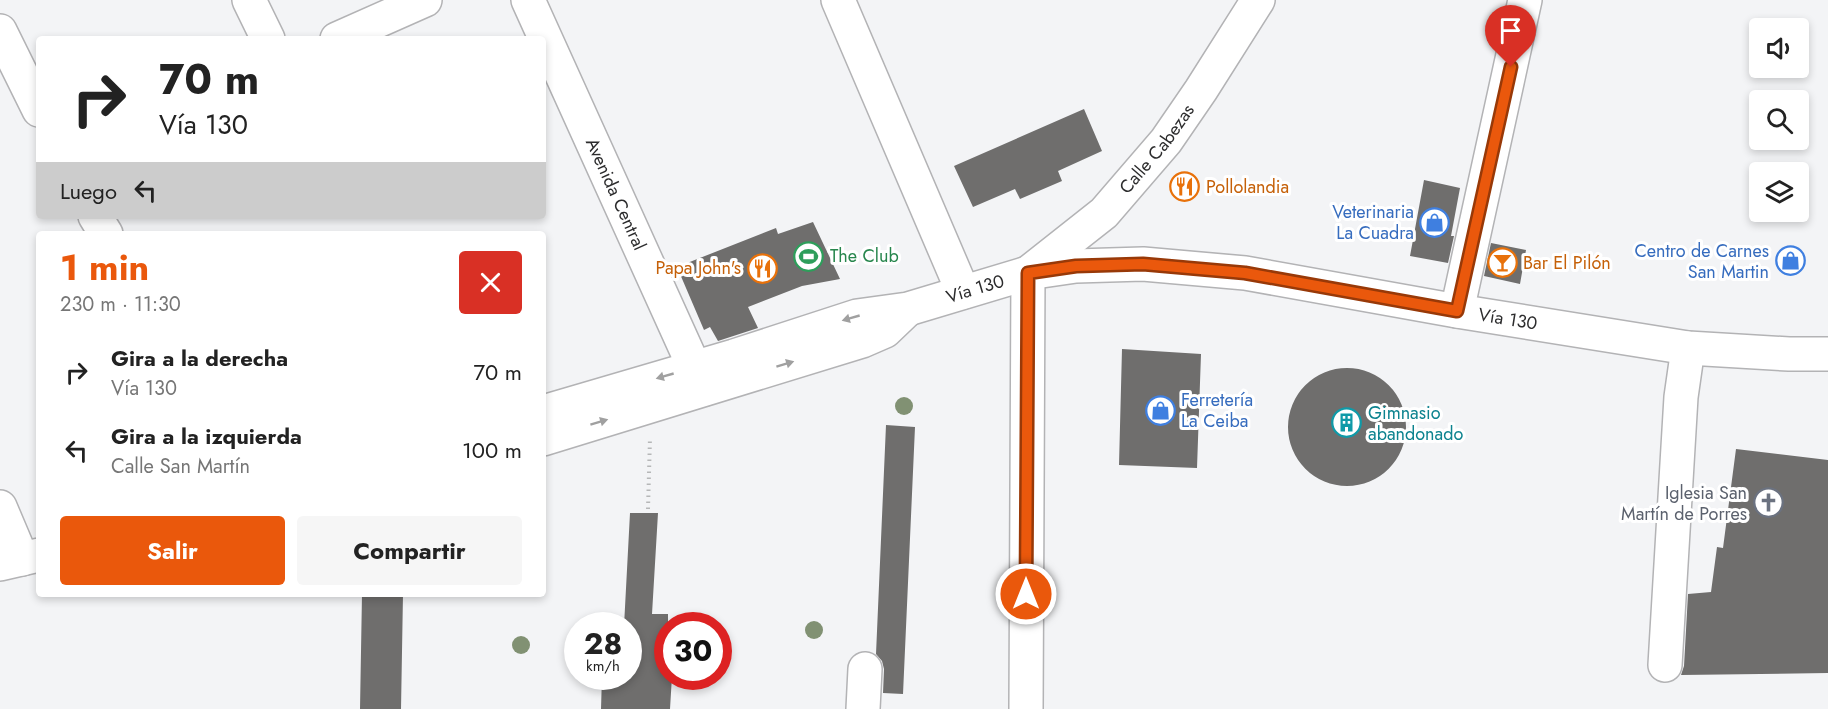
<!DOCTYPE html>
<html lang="es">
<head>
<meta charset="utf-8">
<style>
  body { margin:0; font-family:Jost,sans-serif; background:#f6f6f6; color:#222; height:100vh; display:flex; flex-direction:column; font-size:22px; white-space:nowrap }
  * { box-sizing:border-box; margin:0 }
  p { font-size:20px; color:#767676 }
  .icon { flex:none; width:33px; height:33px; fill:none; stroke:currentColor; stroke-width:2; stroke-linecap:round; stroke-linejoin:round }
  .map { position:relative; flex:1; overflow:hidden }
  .details { position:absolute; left:36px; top:231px; width:510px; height:366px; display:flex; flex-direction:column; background:#fff; border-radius:6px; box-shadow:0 3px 9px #0003 }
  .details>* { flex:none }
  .top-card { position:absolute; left:36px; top:36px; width:510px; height:183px; border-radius:6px; box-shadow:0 3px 9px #0003; background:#fff; color:#222; overflow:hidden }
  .controls { position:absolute; left:1749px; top:18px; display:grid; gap:12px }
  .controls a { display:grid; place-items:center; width:60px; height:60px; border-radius:6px; background:#fff; box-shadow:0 3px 9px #0003; font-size:30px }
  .speed { position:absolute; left:564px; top:612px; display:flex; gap:12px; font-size:30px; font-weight:700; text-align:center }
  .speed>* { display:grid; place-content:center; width:78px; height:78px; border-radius:50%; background:#fff; box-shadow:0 3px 9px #0003; line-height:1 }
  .speed small { font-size:15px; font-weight:400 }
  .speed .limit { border:9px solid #d22; background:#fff; color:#111 }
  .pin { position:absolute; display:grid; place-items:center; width:51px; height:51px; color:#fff; margin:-62px -26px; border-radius:50% 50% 50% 0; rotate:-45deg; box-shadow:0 0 6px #0007 }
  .pin .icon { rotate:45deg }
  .me { position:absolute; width:66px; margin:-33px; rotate:0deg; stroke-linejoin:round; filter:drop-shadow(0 0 4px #0008) }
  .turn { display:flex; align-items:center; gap:21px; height:126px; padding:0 24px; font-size:27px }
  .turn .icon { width:78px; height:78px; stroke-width:2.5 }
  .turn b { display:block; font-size:42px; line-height:51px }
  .then { display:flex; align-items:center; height:57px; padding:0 24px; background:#0003; gap:12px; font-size:22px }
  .round { display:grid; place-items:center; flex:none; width:63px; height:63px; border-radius:6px; background:#f6f6f6 }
  .summary { display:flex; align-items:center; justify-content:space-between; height:102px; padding:0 24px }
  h1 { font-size:36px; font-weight:700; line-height:45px; color:#ea580c }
  .button { display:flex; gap:12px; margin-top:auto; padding:12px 24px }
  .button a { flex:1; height:69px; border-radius:6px; background:#ea580c; color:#fff; font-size:24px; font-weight:700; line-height:69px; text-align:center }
  .button a+a { background:#f6f6f6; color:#222 }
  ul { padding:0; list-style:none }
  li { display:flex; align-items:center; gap:18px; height:78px; padding:0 24px }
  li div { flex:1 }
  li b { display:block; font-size:22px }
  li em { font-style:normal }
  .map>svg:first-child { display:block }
</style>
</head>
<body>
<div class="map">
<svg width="1828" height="709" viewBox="0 0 1828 709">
  <rect width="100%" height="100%" fill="#f3f4f6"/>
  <!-- building -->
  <path fill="#6f6e6d" d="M 1084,109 L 1102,151 L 1058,171 L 1062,181 L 1020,199 L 1015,189 L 973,207 L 954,166 Z
    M 1424,180 L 1460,188 L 1451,236 L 1454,236 L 1448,263 L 1410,256 Z
    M 813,222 L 840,279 L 802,286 L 748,307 L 758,328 L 718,341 L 710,327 L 704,330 L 677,267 L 776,228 L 778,234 Z
    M 1491,243 L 1526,250 L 1520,284 L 1484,276 Z
    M 1122,349 L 1201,354 L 1197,468 L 1119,465 Z
    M1288 427a59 59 0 1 1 118 0a59 59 0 1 1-118 0Z
    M 886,425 L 915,427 L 903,694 L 883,693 L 884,669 L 882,661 L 876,654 Z
    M 1736,449 L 1828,460 L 1828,673 L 1681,675 L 1684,666 L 1688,594 L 1711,592 L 1717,547 L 1723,548 Z
    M 630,513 L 658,513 L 652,614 L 668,614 L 668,676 L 672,676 L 670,709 L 601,709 L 602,676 L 628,676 L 628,626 L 624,626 Z
    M 362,594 L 403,594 L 401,709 L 360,709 Z"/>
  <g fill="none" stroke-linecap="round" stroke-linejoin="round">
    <defs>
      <g id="minor">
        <path d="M 249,0 L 268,39"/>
        <path id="s1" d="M 528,0 L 704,389"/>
        <path d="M 838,0 L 963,292"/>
        <path d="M 0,31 L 39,110"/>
        <path d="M 337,39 L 425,0"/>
        <path d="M 95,216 L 106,234"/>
        <path d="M 1457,311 L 1525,0"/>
        <path d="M 0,507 L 22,559"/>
        <path d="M 1665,665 L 1681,397 L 1688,348"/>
        <path d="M 863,709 L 865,669"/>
        <path id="s2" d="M 1026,709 L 1028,273 L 1104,213 L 1166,141 L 1201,90 L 1258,0"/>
      </g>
      <g id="major">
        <path id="s3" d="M 543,412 L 734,356 L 857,316 L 908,309 L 1028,273 L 1076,266 L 1143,264 L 1245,273 L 1457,311 L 1688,348 L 1789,354 L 1828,354"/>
        <path d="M 543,439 L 862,341 L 885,331 L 907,310"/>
        <path d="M 0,564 L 39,555"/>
      </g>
    </defs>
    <!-- minor casing -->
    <use href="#minor" stroke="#b3b3b5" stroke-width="36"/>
    <!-- major casing -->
    <use href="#major" stroke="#b3b3b5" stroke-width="36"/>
    <!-- path -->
    <path stroke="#b6b7b8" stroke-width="4" stroke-dasharray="1.5 4.5" stroke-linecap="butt" d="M 648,509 L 650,438"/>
    <!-- minor -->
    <use href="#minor" stroke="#fff" stroke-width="33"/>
    <!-- major -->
    <use href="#major" stroke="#fff" stroke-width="33"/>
  </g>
  <!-- trees -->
  <g fill="#819173">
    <circle cx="904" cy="406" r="9"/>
    <circle cx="814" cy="630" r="9"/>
    <circle cx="521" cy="645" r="9"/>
  </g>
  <!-- one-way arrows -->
  <defs><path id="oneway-solid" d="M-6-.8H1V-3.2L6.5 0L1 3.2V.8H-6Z" transform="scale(1.5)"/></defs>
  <g fill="#a0a0a0">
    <use href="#oneway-solid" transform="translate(851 318) rotate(164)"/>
    <use href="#oneway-solid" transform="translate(785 364) rotate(-17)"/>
    <use href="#oneway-solid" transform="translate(665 376) rotate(164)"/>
    <use href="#oneway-solid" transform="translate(599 422) rotate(-17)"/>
  </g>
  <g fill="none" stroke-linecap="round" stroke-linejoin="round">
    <defs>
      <path id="route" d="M 1026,594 L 1028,273 L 1076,266 L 1143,264 L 1245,273 L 1457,311 L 1511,67"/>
    </defs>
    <!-- route casing -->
    <use href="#route" stroke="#983908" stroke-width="15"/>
    <!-- route -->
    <use href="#route" stroke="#ea580c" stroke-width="10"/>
  </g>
  <!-- icons -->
  <defs>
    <symbol id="restaurant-ring" viewBox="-11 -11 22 22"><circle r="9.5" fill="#fff" stroke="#e8710a" stroke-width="1.5"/><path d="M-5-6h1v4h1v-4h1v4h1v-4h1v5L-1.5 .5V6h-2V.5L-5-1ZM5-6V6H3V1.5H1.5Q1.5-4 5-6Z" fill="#e8710a"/></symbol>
    <symbol id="shop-ring" viewBox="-11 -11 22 22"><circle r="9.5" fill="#fff" stroke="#3f7fe0" stroke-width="1.5"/><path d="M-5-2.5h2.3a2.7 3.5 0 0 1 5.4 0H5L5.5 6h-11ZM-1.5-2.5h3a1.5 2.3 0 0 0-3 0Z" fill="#3f7fe0"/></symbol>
    <symbol id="stadium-ring" viewBox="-11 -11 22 22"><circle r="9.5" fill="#fff" stroke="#2e9e5b" stroke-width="1.5"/><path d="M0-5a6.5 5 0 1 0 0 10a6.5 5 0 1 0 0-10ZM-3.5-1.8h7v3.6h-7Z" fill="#2e9e5b"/></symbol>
    <symbol id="bar-ring" viewBox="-11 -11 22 22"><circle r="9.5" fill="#fff" stroke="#e8710a" stroke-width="1.5"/><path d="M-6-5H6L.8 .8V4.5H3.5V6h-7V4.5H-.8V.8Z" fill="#e8710a"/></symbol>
    <symbol id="building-ring" viewBox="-11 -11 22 22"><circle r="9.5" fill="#fff" stroke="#0f9aa8" stroke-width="1.5"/><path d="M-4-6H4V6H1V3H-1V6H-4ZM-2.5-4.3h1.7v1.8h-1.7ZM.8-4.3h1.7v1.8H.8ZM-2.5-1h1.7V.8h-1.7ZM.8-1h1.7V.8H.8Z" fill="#0f9aa8"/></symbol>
    <symbol id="church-ring" viewBox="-11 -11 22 22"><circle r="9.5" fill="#fff" stroke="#6b7280" stroke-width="1.5"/><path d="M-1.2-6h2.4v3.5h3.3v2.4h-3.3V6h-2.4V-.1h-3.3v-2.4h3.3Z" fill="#6b7280"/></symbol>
  </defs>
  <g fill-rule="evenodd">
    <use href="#restaurant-ring" x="1168" y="170" width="33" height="33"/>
    <use href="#shop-ring" x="1418" y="206" width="33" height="33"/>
    <use href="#stadium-ring" x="792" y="240" width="33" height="33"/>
    <use href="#shop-ring" x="1774" y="244" width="33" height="33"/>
    <use href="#bar-ring" x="1486" y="246" width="33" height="33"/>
    <use href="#restaurant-ring" x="746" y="252" width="33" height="33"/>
    <use href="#shop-ring" x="1144" y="394" width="33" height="33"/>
    <use href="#building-ring" x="1330" y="406" width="33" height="33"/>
    <use href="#church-ring" x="1752" y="486" width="33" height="33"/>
  </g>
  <g text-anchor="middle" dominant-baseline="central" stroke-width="6" stroke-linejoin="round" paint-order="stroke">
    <!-- street labels -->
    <g font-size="18" fill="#2c2c2d" stroke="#fff">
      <text stroke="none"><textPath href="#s2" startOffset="616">Calle Cabezas</textPath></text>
      <text stroke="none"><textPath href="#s1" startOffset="213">Avenida Central</textPath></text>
      <text stroke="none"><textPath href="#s3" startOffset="450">Vía 130</textPath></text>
      <text stroke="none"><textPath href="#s3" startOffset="990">Vía 130</textPath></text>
    </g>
    <!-- food labels -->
    <g font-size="18" fill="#c56008" stroke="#fff" text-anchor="start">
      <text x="1206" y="187">Pollolandia</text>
      <text x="1523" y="263">Bar El Pilón</text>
      <text x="741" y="268" text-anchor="end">Papa John's</text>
    </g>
    <!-- shop labels -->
    <g font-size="18" fill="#366cbe" stroke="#fff" text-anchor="end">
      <text x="1414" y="212">Veterinaria<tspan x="1414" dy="21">La Cuadra</tspan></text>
      <text x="1769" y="251">Centro de Carnes<tspan x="1769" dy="21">San Martin</tspan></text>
      <text x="1181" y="400" text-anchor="start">Ferretería<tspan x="1181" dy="21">La Ceiba</tspan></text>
    </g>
    <!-- leisure labels -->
    <g font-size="18" fill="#27864d" stroke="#fff" text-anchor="start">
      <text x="830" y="256">The Club</text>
    </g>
    <!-- culture labels -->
    <g font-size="18" fill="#0d838f" stroke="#fff" text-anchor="start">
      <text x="1368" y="413">Gimnasio<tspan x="1368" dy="21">abandonado</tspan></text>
    </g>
    <!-- worship labels -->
    <g font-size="18" fill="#5b616d" stroke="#fff" text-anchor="end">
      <text x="1747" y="493">Iglesia San<tspan x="1747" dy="21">Martín de Porres</tspan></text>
    </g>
  </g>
</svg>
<div class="controls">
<a><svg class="icon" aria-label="sound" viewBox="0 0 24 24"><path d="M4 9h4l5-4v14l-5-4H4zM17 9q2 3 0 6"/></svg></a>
<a><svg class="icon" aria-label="search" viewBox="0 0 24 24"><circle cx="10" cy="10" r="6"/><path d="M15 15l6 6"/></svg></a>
<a><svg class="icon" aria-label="layers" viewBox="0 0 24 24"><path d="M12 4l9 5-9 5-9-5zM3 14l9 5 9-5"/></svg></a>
</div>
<div class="speed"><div>28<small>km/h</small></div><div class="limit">30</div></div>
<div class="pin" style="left:1511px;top:67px;background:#d93025"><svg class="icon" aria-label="arrive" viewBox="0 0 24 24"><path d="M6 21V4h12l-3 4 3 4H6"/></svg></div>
<svg class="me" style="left:1026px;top:594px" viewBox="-20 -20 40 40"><circle r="17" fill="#ea580c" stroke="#fff" stroke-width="3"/><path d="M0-11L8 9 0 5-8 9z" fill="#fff"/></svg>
<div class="top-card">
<div class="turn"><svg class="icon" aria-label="right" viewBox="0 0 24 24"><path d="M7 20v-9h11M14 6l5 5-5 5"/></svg><div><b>70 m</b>Vía 130</div></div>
<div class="then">Luego<svg class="icon" aria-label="left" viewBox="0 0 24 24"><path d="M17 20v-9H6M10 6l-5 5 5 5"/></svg></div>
</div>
<section class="details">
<div class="summary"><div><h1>1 min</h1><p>230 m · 11:30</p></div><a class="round" style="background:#d93025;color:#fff"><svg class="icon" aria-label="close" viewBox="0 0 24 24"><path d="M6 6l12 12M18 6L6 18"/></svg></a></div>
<ul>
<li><svg class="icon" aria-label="right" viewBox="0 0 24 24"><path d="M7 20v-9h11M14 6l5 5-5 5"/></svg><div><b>Gira a la derecha</b><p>Vía 130</p></div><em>70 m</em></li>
<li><svg class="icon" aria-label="left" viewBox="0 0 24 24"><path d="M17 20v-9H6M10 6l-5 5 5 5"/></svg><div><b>Gira a la izquierda</b><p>Calle San Martín</p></div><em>100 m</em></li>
</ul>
<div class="button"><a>Salir</a><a>Compartir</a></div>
</section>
</div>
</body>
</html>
